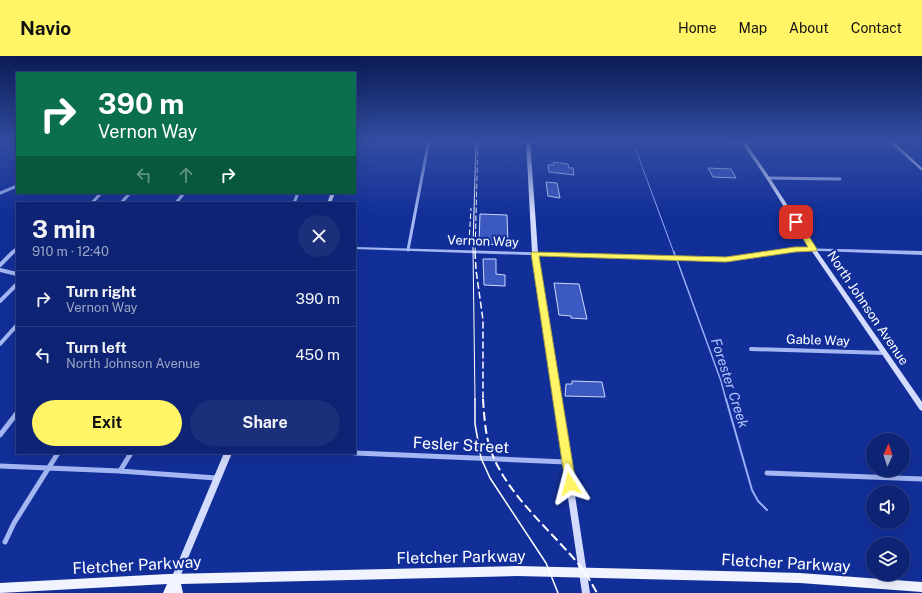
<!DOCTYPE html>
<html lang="en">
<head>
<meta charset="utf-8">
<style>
  body { margin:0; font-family:"Public Sans",sans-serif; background:#1c2f7b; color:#f1f3f6; height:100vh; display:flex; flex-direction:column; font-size:15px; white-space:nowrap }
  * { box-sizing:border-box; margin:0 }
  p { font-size:13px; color:#9ba4c4 }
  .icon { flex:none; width:22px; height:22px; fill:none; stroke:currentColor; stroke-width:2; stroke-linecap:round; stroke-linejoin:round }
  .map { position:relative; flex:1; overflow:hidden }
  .drawer { position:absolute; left:16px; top:146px; width:340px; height:252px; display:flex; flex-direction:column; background:#0e2373; border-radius:0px; box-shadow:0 4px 16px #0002,0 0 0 1px #2e4085 }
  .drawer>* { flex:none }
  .guide { position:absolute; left:16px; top:16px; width:340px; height:122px; border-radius:0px; box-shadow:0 4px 16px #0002,0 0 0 1px #2e4085; background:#0b6e4f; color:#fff; overflow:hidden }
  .needle { width:26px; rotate:3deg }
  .controls { position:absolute; left:866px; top:377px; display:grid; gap:8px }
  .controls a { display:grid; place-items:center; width:44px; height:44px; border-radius:50%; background:#0e2373; box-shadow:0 4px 16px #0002,0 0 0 1px #2e4085; font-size:20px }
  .pin { position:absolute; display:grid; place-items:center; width:34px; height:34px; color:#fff; margin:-17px; border-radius:8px; box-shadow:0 2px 6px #0006 }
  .me { position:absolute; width:44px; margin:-22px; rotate:351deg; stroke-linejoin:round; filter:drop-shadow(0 0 3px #0008) }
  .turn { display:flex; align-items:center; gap:14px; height:84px; padding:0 16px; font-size:18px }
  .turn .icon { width:52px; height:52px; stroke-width:2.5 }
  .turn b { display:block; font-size:28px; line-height:34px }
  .lanes { display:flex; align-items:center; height:38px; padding:0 16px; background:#0003; justify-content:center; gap:20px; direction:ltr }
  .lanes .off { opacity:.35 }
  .round { display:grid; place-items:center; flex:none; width:42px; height:42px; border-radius:21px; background:#1c2f7b }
  .summary { display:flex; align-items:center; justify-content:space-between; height:68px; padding:0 16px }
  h1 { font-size:24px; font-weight:700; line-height:30px }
  .cta { display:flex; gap:8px; margin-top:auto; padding:8px 16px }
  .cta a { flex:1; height:46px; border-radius:24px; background:#fff567; color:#111; font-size:16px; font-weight:700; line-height:46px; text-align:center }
  .cta a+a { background:#1c2f7b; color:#f1f3f6 }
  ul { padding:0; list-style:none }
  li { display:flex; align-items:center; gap:12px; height:56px; padding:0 16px; border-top:1px solid #2e4085 }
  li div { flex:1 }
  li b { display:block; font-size:15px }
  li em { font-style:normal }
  header { display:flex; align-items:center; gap:24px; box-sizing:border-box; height:56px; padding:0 20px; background:#fff567; color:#111 }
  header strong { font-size:19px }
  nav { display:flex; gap:22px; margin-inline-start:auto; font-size:14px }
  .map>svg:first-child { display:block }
</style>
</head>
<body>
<header>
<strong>Navio</strong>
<nav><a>Home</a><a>Map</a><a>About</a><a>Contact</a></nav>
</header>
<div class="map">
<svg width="922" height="537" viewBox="0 0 922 537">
  <rect width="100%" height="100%" fill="#122f99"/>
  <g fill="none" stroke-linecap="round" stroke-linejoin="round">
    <!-- stream-far2 -->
    <path stroke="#96aef7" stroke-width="1" d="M 625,84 L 636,94 L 674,197"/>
    <!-- stream-far1 -->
    <path stroke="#96aef7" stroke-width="1.5" d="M 674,196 L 675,200
      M 677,204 L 721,325 L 726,344"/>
    <!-- stream -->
    <path stroke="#96aef7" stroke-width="2" d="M 726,343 L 752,434 L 758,445 L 767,454"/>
  </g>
  <!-- building -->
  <path fill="#3b59c1" stroke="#ccd8fd" d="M 553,106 L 568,108 L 569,112 L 573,112 L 574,119 L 549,116 L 548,109 L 554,109 Z
    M 708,112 L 731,113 L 736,122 L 713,121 Z
    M 546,126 L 557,127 L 560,142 L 548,140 Z
    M 480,158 L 507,159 L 508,189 L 479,188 Z
    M 483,203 L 496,203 L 496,218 L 505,219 L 505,230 L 484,229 Z
    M 554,227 L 579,228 L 587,263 L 571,262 L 571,260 L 559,259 Z
    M 572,325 L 602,326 L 605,341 L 565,340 L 566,328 L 572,328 Z"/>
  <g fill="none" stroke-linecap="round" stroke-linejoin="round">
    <!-- minor-far2 -->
    <path stroke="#a4b7f3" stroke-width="3" d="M 699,84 L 743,85
      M 768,122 L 840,123
      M 0,137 L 17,130
      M 92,147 L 101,137
      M 121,147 L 130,137
      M 176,147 L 184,137
      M 294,147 L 298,137
      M 408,194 L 429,84
      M 12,197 L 17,192"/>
    <!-- minor-far1 -->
    <path stroke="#a4b7f3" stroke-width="4" d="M 0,209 L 13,196
      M 0,214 L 17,218
      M 0,245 L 17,228
      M 0,288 L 17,269
      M 751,293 L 885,297"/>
    <!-- minor -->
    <path stroke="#a4b7f3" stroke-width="5" d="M 0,379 L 17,357
      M 355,397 L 566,406
      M 0,410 L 120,415 L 216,422
      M 120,415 L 131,397
      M 767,417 L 922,423
      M 5,486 L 14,467 L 58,397"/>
    <!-- tertiary -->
    <path fill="#a4b7f3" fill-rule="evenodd" d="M 355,191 L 726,202 L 795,192 L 922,195 L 922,199 L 795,194 L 726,206 L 355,193 Z"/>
    <!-- secondary -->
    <path fill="#d4dcfd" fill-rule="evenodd" d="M 526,84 L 530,84 L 538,197 L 590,537 L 582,537 L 532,197 Z
      M 740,84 L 744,84 L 770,122 L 815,192 L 922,346 L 922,355 L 920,354 L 811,194 L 766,122 Z
      M 887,84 L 892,84 L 922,112 L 922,115 Z
      M 331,137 L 335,137 L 331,147 L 327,147 Z
      M 224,397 L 232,397 L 178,526 L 175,527 L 172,526 L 171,523 Z"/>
    <!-- primary -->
    <path fill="#f1f3ff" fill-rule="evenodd" d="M 517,510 L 800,517 L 922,526 L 922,536 L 800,527 L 517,520 L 181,528 L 183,537 L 163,537 L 167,528 L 0,537 L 0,527 L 168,518 Z"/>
    <!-- tram-far1 -->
    <path stroke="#fff" stroke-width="1" d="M 475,344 L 473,192 L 476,84"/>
    <!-- tram -->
    <path stroke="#fff" stroke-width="1.5" d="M 475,343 L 475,368 L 481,402 L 490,422 L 546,507 L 558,537"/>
    <!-- rail-far2 -->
    <path stroke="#fff" stroke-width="1" stroke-dasharray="5.5 2.5" stroke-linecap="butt" d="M 469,187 L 471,152
      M 475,197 L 478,84"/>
    <!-- rail-far1 -->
    <path stroke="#fff" stroke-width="1.5" stroke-dasharray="7 3" stroke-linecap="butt" d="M 475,196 L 476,214 L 483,264 L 483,344"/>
    <!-- rail -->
    <path stroke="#fff" stroke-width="2" stroke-dasharray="9 4" stroke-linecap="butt" d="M 483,343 C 484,358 485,374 489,389 C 503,436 551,474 581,511 C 587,519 592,528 597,537"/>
  </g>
  <!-- sky -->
  <linearGradient id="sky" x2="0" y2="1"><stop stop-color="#0a1a54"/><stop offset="0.53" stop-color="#334da2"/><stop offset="1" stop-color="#334da2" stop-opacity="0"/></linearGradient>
  <rect width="922" height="159" fill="url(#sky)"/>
  <!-- route -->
  <path fill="#fff567" stroke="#a69f43" d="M 796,164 L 799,165 L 817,193 L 816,195 L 795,196 L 726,206 L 539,200 L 576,428 L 574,432 L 570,434 L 566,432 L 531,197 L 532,196 L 726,201 L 795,191 L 808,191 L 793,166 Z"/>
  <g text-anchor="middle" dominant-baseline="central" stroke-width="4" stroke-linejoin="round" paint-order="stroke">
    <!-- street labels -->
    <g font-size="13" fill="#fff" stroke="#122f99">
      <text transform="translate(483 185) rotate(2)">Vernon Way</text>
      <text transform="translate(868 252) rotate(56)">North Johnson Avenue</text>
      <text transform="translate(818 284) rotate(2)">Gable Way</text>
    </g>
    <!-- water labels -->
    <g font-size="14" font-style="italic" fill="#b1c2fa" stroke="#122f99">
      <text transform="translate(730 327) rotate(72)">Forester Creek</text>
    </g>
    <!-- near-street labels -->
    <g font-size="16" fill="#fff" stroke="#122f99">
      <text transform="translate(461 389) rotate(3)">Fesler Street</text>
      <text transform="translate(461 501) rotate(-1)">Fletcher Parkway</text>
      <text transform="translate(786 507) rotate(3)">Fletcher Parkway</text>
      <text transform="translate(137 509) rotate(-3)">Fletcher Parkway</text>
    </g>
  </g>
</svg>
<div class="controls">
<a><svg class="needle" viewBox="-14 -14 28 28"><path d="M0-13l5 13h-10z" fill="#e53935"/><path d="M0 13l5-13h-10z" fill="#9ba4c4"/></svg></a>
<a><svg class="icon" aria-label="sound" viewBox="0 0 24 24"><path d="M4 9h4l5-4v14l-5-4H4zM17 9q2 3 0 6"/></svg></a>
<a><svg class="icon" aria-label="layers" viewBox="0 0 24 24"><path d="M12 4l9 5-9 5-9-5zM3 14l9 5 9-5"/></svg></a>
</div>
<div class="pin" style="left:796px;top:166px;background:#d93025"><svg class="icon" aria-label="arrive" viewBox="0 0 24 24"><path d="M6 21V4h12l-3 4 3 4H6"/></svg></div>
<svg class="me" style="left:570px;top:428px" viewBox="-20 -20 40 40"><path d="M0-17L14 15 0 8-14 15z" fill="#fff567" stroke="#fff" stroke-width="4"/></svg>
<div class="guide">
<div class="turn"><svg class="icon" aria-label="right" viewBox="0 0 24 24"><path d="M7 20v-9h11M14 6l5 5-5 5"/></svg><div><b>390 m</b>Vernon Way</div></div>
<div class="lanes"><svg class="icon off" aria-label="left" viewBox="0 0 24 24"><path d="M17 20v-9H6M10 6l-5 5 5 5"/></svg><svg class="icon off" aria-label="ahead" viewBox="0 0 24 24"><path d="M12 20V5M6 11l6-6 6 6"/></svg><svg class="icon" aria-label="right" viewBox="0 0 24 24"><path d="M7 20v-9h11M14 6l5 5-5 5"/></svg></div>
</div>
<section class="drawer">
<div class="summary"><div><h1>3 min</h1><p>910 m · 12:40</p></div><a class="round"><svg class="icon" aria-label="close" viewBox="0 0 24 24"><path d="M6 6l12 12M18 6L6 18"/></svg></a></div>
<ul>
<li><svg class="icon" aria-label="right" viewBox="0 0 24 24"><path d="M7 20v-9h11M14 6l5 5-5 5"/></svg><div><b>Turn right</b><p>Vernon Way</p></div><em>390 m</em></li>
<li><svg class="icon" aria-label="left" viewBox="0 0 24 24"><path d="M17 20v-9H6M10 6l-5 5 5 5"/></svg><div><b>Turn left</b><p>North Johnson Avenue</p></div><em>450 m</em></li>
</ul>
<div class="cta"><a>Exit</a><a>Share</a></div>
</section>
</div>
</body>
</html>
